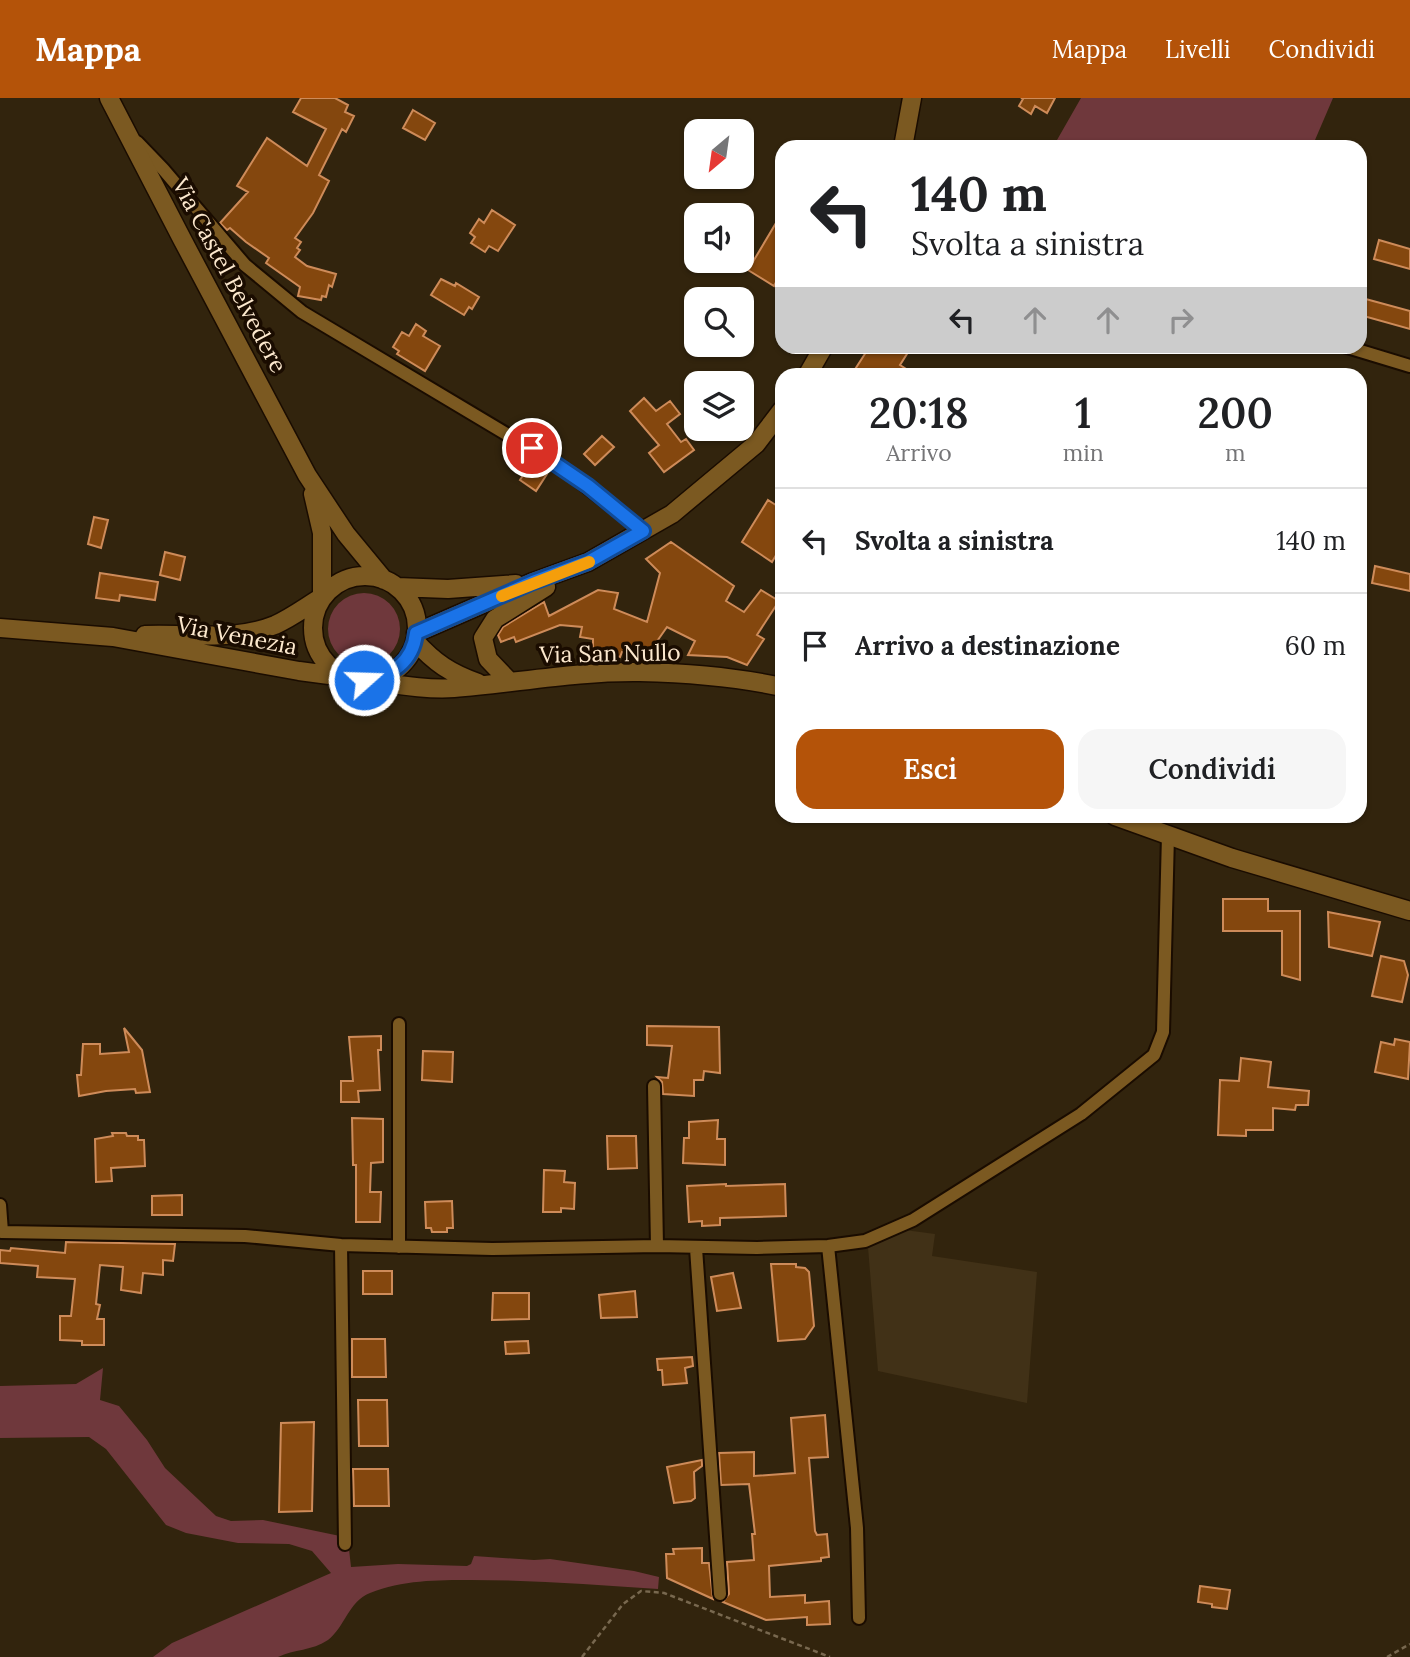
<!DOCTYPE html>
<html lang="it">
<head>
<meta charset="utf-8">
<style>
  body { margin:0; font-family:Lora,serif; background:#f6f6f6; color:#202124; height:100vh; display:flex; flex-direction:column; font-size:26px; white-space:nowrap }
  * { box-sizing:border-box; margin:0 }
  p { font-size:23px; color:#757577 }
  .icon { flex:none; width:38px; height:38px; fill:none; stroke:currentColor; stroke-width:2; stroke-linecap:round; stroke-linejoin:round }
  .map { position:relative; flex:1; overflow:hidden }
  .details { position:absolute; left:775px; top:270px; width:592px; height:455px; display:flex; flex-direction:column; background:#fff; border-radius:21px; box-shadow:0 2px 5px #0004 }
  .details>* { flex:none }
  .top-card { position:absolute; left:775px; top:42px; width:592px; height:214px; border-radius:21px; box-shadow:0 2px 5px #0004; background:#fff; color:#202124; overflow:hidden }
  .needle { width:46px; rotate:209deg }
  .fabs { position:absolute; left:684px; top:21px; display:grid; gap:14px }
  .fabs a { display:grid; place-items:center; width:70px; height:70px; border-radius:14px; background:#fff; box-shadow:0 2px 5px #0004; font-size:35px }
  .pin { position:absolute; display:grid; place-items:center; width:60px; height:60px; color:#fff; margin:-30px; border:4px solid #fff; border-radius:50%; box-shadow:0 2px 7px #0007 }
  .me { position:absolute; width:77px; margin:-38px; rotate:70deg; stroke-linejoin:round; filter:drop-shadow(0 0 5px #0008) }
  .turn { display:flex; align-items:center; gap:24px; height:147px; padding:0 21px; font-size:32px }
  .turn .icon { width:91px; height:91px; stroke-width:2.5 }
  .turn b { display:block; font-size:49px; line-height:60px }
  .lanes { display:flex; align-items:center; height:66px; padding:0 21px; background:#0003; justify-content:center; gap:35px; direction:ltr }
  .lanes .off { opacity:.35 }
  .eta { display:flex; justify-content:space-evenly; align-items:center; height:119px; text-align:center }
  .eta b { font-size:42px; font-weight:600; line-height:49px }
  .primary-button { display:flex; gap:14px; margin-top:auto; padding:14px 21px }
  .primary-button a { flex:1; height:80px; border-radius:21px; background:#b45309; color:#fff; font-size:28px; font-weight:600; line-height:80px; text-align:center }
  .primary-button a+a { background:#f6f6f6; color:#202124 }
  ul { padding:0; list-style:none }
  li { display:flex; align-items:center; gap:21px; height:105px; padding:0 21px; border-top:2px solid #e0e0e0 }
  li div { flex:1 }
  li b { display:block; font-size:26px }
  li em { font-style:normal }
  header { display:flex; align-items:center; gap:42px; box-sizing:border-box; height:98px; padding:0 35px; background:#b45309; color:#fff }
  header strong { font-size:33px }
  nav { display:flex; gap:38px; margin-inline-start:auto; font-size:24px }
  .map>svg:first-child { display:block }
</style>
</head>
<body>
<header>
<strong>Mappa</strong>
<nav><a>Mappa</a><a>Livelli</a><a>Condividi</a></nav>
</header>
<div class="map">
<svg width="1410" height="1559" viewBox="0 0 1410 1559">
  <rect width="100%" height="100%" fill="#32240d"/>
  <!-- built -->
  <path fill="#413117" d="M 905,1132 L 935,1136 L 932,1158 L 1037,1174 L 1027,1305 L 878,1273 L 868,1149 Z"/>
  <!-- green -->
  <path fill="#6f383c" d="M 1081,0 L 1333,0 L 1312,49 L 1053,49 Z
    M328 531a36 36 0 1 1 72 0a36 36 0 1 1-72 0Z
    M 103,1270 L 100,1302 L 119,1308 L 147,1342 L 165,1370 L 216,1418 L 231,1423 L 263,1422 L 340,1438 L 340,1451 L 349,1451 L 351,1469 L 398,1466 L 467,1468 L 471,1466 L 474,1458 L 534,1462 L 550,1461 L 634,1473 L 659,1479 L 658,1491 C 595,1487 534,1482 471,1482 C 437,1482 402,1482 370,1495 C 348,1504 345,1529 328,1542 C 312,1553 294,1551 278,1559 L 153,1559 L 172,1545 L 331,1475 L 312,1453 L 289,1446 L 238,1445 L 186,1435 L 166,1427 L 106,1351 L 89,1339 L 0,1340 L 0,1288 L 76,1286 Z"/>
  <!-- building -->
  <path fill="#84470e" stroke="#ce8b59" stroke-width="2" d="M 301,0 L 335,0 L 348,7 L 345,14 L 354,18 L 346,34 L 342,31 L 319,77 L 329,83 L 313,115 L 295,140 L 301,144 L 297,150 L 300,152 L 295,159 L 307,168 L 336,176 L 332,189 L 329,187 L 326,199 L 322,198 L 321,202 L 298,198 L 300,189 L 266,165 L 269,160 L 246,144 L 230,130 L 227,132 L 220,125 L 248,94 L 237,88 L 267,40 L 307,68 L 326,31 L 293,14 Z
    M 1021,0 L 1055,0 L 1047,15 L 1035,8 L 1031,16 L 1019,8 L 1023,1 Z
    M 413,12 L 435,25 L 425,42 L 403,30 Z
    M 492,112 L 515,127 L 498,153 L 489,148 L 485,154 L 471,145 L 475,139 L 470,135 L 479,121 L 484,125 Z
    M 782,115 L 782,173 L 774,188 L 748,172 Z
    M 1379,142 L 1410,151 L 1410,171 L 1374,161 Z
    M 441,181 L 455,188 L 456,185 L 479,199 L 472,211 L 469,209 L 464,217 L 431,197 Z
    M 1362,200 L 1410,213 L 1410,231 L 1360,217 Z
    M 416,226 L 426,233 L 423,238 L 440,248 L 425,273 L 397,256 L 399,253 L 393,249 L 402,234 L 409,238 Z
    M 870,248 L 912,248 L 900,267 L 914,276 L 852,276 Z
    M 644,300 L 656,313 L 670,303 L 680,316 L 667,326 L 681,344 L 686,341 L 694,352 L 664,374 L 649,355 L 659,347 L 630,313 Z
    M 602,338 L 614,349 L 595,367 L 584,356 Z
    M 531,365 L 547,376 L 536,393 L 520,382 Z
    M 768,402 L 782,411 L 782,447 L 772,464 L 742,444 Z
    M 94,419 L 108,422 L 101,450 L 88,446 Z
    M 671,444 L 734,488 L 726,503 L 744,514 L 761,492 L 779,503 L 757,537 L 764,541 L 747,567 L 727,559 L 688,557 L 695,543 L 667,529 L 646,559 L 622,554 L 620,559 L 593,554 L 593,541 L 580,539 L 582,529 L 560,527 L 516,544 L 514,539 L 501,544 L 498,537 L 503,529 L 544,504 L 549,518 L 598,492 L 618,495 L 614,511 L 647,524 L 660,475 L 646,461 Z
    M 165,454 L 185,459 L 180,482 L 160,477 Z
    M 1375,468 L 1410,476 L 1410,493 L 1372,485 Z
    M 100,475 L 158,484 L 155,502 L 120,497 L 119,503 L 96,500 Z
    M 1223,801 L 1268,801 L 1268,813 L 1300,813 L 1300,882 L 1282,877 L 1282,833 L 1223,833 Z
    M 1328,814 L 1380,824 L 1372,858 L 1329,849 Z
    M 1381,858 L 1404,863 L 1408,877 L 1402,904 L 1372,898 Z
    M 647,928 L 719,929 L 720,975 L 704,973 L 703,982 L 694,982 L 694,998 L 663,996 L 662,984 L 657,979 L 668,980 L 672,948 L 647,947 Z
    M 124,930 L 142,952 L 150,994 L 136,995 L 135,991 L 106,993 L 79,998 L 77,977 L 81,977 L 83,946 L 100,946 L 100,956 L 129,954 Z
    M 381,938 L 381,952 L 378,952 L 380,992 L 358,993 L 359,1004 L 341,1004 L 341,983 L 353,983 L 349,939 Z
    M 1395,941 L 1410,944 L 1408,981 L 1375,974 L 1381,944 L 1394,947 Z
    M 423,953 L 453,954 L 452,984 L 422,982 Z
    M 1241,960 L 1271,964 L 1268,989 L 1309,993 L 1308,1007 L 1296,1007 L 1295,1012 L 1273,1010 L 1273,1032 L 1246,1032 L 1246,1038 L 1218,1037 L 1220,982 L 1239,983 Z
    M 352,1020 L 383,1021 L 383,1064 L 371,1065 L 370,1094 L 381,1094 L 380,1124 L 356,1124 L 356,1067 L 353,1067 Z
    M 718,1022 L 717,1041 L 725,1041 L 725,1067 L 683,1065 L 684,1040 L 689,1040 L 689,1024 Z
    M 112,1035 L 126,1035 L 127,1038 L 138,1038 L 138,1042 L 144,1042 L 145,1068 L 111,1070 L 112,1083 L 96,1084 L 95,1041 L 113,1038 Z
    M 607,1038 L 636,1038 L 637,1070 L 608,1071 Z
    M 544,1072 L 565,1073 L 564,1084 L 575,1085 L 574,1111 L 561,1110 L 561,1114 L 543,1114 Z
    M 726,1086 L 726,1088 L 785,1086 L 786,1118 L 720,1120 L 720,1127 L 702,1128 L 702,1123 L 689,1124 L 687,1088 Z
    M 182,1097 L 182,1117 L 152,1117 L 152,1098 Z
    M 452,1103 L 453,1130 L 447,1130 L 447,1134 L 432,1134 L 431,1130 L 426,1130 L 425,1104 Z
    M 66,1144 L 175,1146 L 173,1163 L 163,1162 L 163,1177 L 143,1175 L 141,1195 L 121,1192 L 123,1169 L 100,1167 L 96,1206 L 100,1207 L 97,1221 L 104,1221 L 104,1247 L 82,1247 L 82,1243 L 60,1242 L 60,1218 L 71,1218 L 75,1181 L 37,1179 L 38,1168 L 0,1165 L 0,1152 L 10,1153 L 11,1150 L 65,1155 Z
    M 771,1166 L 796,1166 L 796,1169 L 805,1170 L 809,1174 L 814,1228 L 805,1241 L 778,1243 Z
    M 363,1173 L 392,1173 L 392,1196 L 363,1196 Z
    M 733,1175 L 741,1210 L 717,1213 L 711,1179 Z
    M 635,1193 L 637,1219 L 601,1220 L 599,1197 Z
    M 493,1195 L 529,1195 L 529,1221 L 492,1222 Z
    M 352,1241 L 385,1241 L 386,1279 L 352,1279 Z
    M 528,1243 L 529,1255 L 506,1256 L 505,1244 Z
    M 692,1259 L 693,1268 L 685,1270 L 687,1285 L 663,1287 L 662,1272 L 658,1272 L 657,1261 Z
    M 358,1302 L 387,1302 L 388,1348 L 359,1348 Z
    M 825,1317 L 828,1359 L 809,1360 L 815,1433 L 817,1437 L 827,1436 L 829,1459 L 821,1460 L 821,1463 L 769,1468 L 770,1499 L 805,1497 L 805,1505 L 829,1503 L 830,1526 L 807,1527 L 807,1519 L 766,1522 L 723,1504 L 729,1496 L 727,1464 L 754,1462 L 752,1436 L 755,1436 L 749,1386 L 721,1387 L 719,1355 L 754,1354 L 754,1378 L 795,1375 L 791,1320 Z
    M 314,1324 L 312,1413 L 279,1414 L 281,1325 Z
    M 702,1362 L 702,1368 L 694,1374 L 695,1400 L 691,1403 L 674,1405 L 667,1369 Z
    M 353,1371 L 388,1371 L 389,1408 L 354,1408 Z
    M 702,1450 L 702,1465 L 709,1465 L 713,1501 L 667,1480 L 666,1456 L 674,1456 L 673,1451 Z
    M 1200,1488 L 1230,1492 L 1227,1511 L 1212,1509 L 1212,1506 L 1198,1504 Z"/>
  <g fill="none" stroke-linecap="round" stroke-linejoin="round">
    <defs>
      <path id="street" d="M 137,44 L 163,71 L 245,167 L 302,214 L 560,368 L 643,433
        M 1344,248 L 1410,268
        M 399,926 L 399,1149
        M 654,988 L 657,1148
        M 0,1107 L 2,1134 L 245,1138 L 341,1147 L 492,1151 L 657,1148 L 757,1150 L 828,1148 L 865,1143 L 913,1122 L 1081,1016 L 1154,957 L 1163,934 L 1168,737
        M 341,1147 L 345,1446
        M 828,1148 L 857,1430 L 859,1520
        M 696,1150 L 720,1496"/>
      <path id="secondary" d="M 109,0 L 182,141 L 307,377 L 346,436 L 384,482
        M 903,49 L 912,0
        M 808,276 L 824,248
        M 313,396 L 322,435 L 322,499
        M313 530a52 52 0 1 1 104 0a52 52 0 1 1-104 0Z
        M 397,489 L 448,491 L 516,486
        M 0,530 L 113,539 L 299,573 L 352,580
        M 416,535 L 533,484 L 588,464 L 672,416 L 756,346 L 782,312
        M 145,537 C 189,535 233,544 275,527 C 291,520 307,508 322,499
        M 415,543 C 435,565 450,575 478,585
        M 364,582 C 394,586 425,592 454,590 C 516,585 578,573 640,574 C 687,575 736,579 782,589
        M 509,583 L 488,561 L 483,540 L 495,521 L 546,489
        M 1115,718 L 1232,760 L 1410,813"/>
    </defs>
    <!-- street casing -->
    <use href="#street" stroke="#1a0c00" stroke-width="16"/>
    <!-- secondary casing -->
    <use href="#secondary" stroke="#1a0c00" stroke-width="21"/>
    <!-- path -->
    <path stroke="#78684f" stroke-width="2.5" stroke-dasharray="5 3.5" stroke-linecap="butt" d="M 582,1559 L 623,1506 L 641,1493 L 664,1495 L 830,1559
      M 1387,1559 L 1410,1546"/>
    <!-- street -->
    <use href="#street" stroke="#7b5921" stroke-width="12"/>
    <!-- secondary -->
    <use href="#secondary" stroke="#7b5921" stroke-width="18"/>
  </g>
  <g fill="none" stroke-linecap="round" stroke-linejoin="round">
    <defs>
      <path id="route" d="M 364,582 C 391,579 413,564 416,535 L 533,484 L 588,464 L 643,433 L 588,388 L 532,350"/>
    </defs>
    <!-- route casing -->
    <use href="#route" stroke="#114b97" stroke-width="18"/>
    <!-- route -->
    <use href="#route" stroke="#1a73e8" stroke-width="12"/>
    <!-- slow -->
    <path stroke="#f59e0b" stroke-width="12" d="M 502,498 L 589,464"/>
  </g>
  <g text-anchor="middle" dominant-baseline="central" stroke-width="7" stroke-linejoin="round" paint-order="stroke">
    <!-- street labels -->
    <g font-size="23" fill="#fde9ce" stroke="#1a0c00">
      <text transform="translate(230 177) rotate(62)">Via Castel Belvedere</text>
      <text transform="translate(237 537) rotate(11)">Via Venezia</text>
      <text transform="translate(610 555) rotate(-1)">Via San Nullo</text>
    </g>
  </g>
</svg>
<div class="fabs">
<a><svg class="needle" viewBox="-14 -14 28 28"><path d="M0-13l5 13h-10z" fill="#e53935"/><path d="M0 13l5-13h-10z" fill="#757577"/></svg></a>
<a><svg class="icon" aria-label="sound" viewBox="0 0 24 24"><path d="M4 9h4l5-4v14l-5-4H4zM17 9q2 3 0 6"/></svg></a>
<a><svg class="icon" aria-label="search" viewBox="0 0 24 24"><circle cx="10" cy="10" r="6"/><path d="M15 15l6 6"/></svg></a>
<a><svg class="icon" aria-label="layers" viewBox="0 0 24 24"><path d="M12 4l9 5-9 5-9-5zM3 14l9 5 9-5"/></svg></a>
</div>
<div class="pin" style="left:532px;top:350px;background:#d93025"><svg class="icon" aria-label="arrive" viewBox="0 0 24 24"><path d="M6 21V4h12l-3 4 3 4H6"/></svg></div>
<svg class="me" style="left:364px;top:582px" viewBox="-20 -20 40 40"><circle r="17" fill="#1a73e8" stroke="#fff" stroke-width="3"/><path d="M0-11L8 9 0 5-8 9z" fill="#fff"/></svg>
<div class="top-card">
<div class="turn"><svg class="icon" aria-label="left" viewBox="0 0 24 24"><path d="M17 20v-9H6M10 6l-5 5 5 5"/></svg><div><b>140 m</b>Svolta a sinistra</div></div>
<div class="lanes"><svg class="icon" aria-label="left" viewBox="0 0 24 24"><path d="M17 20v-9H6M10 6l-5 5 5 5"/></svg><svg class="icon off" aria-label="ahead" viewBox="0 0 24 24"><path d="M12 20V5M6 11l6-6 6 6"/></svg><svg class="icon off" aria-label="ahead" viewBox="0 0 24 24"><path d="M12 20V5M6 11l6-6 6 6"/></svg><svg class="icon off" aria-label="right" viewBox="0 0 24 24"><path d="M7 20v-9h11M14 6l5 5-5 5"/></svg></div>
</div>
<section class="details">
<div class="eta">
<div><b>20:18</b><p>Arrivo</p></div>
<div><b>1</b><p>min</p></div>
<div><b>200</b><p>m</p></div>
</div>
<ul>
<li><svg class="icon" aria-label="left" viewBox="0 0 24 24"><path d="M17 20v-9H6M10 6l-5 5 5 5"/></svg><div><b>Svolta a sinistra</b></div><em>140 m</em></li>
<li><svg class="icon" aria-label="arrive" viewBox="0 0 24 24"><path d="M6 21V4h12l-3 4 3 4H6"/></svg><div><b>Arrivo a destinazione</b></div><em>60 m</em></li>
</ul>
<div class="primary-button"><a>Esci</a><a>Condividi</a></div>
</section>
</div>
</body>
</html>
